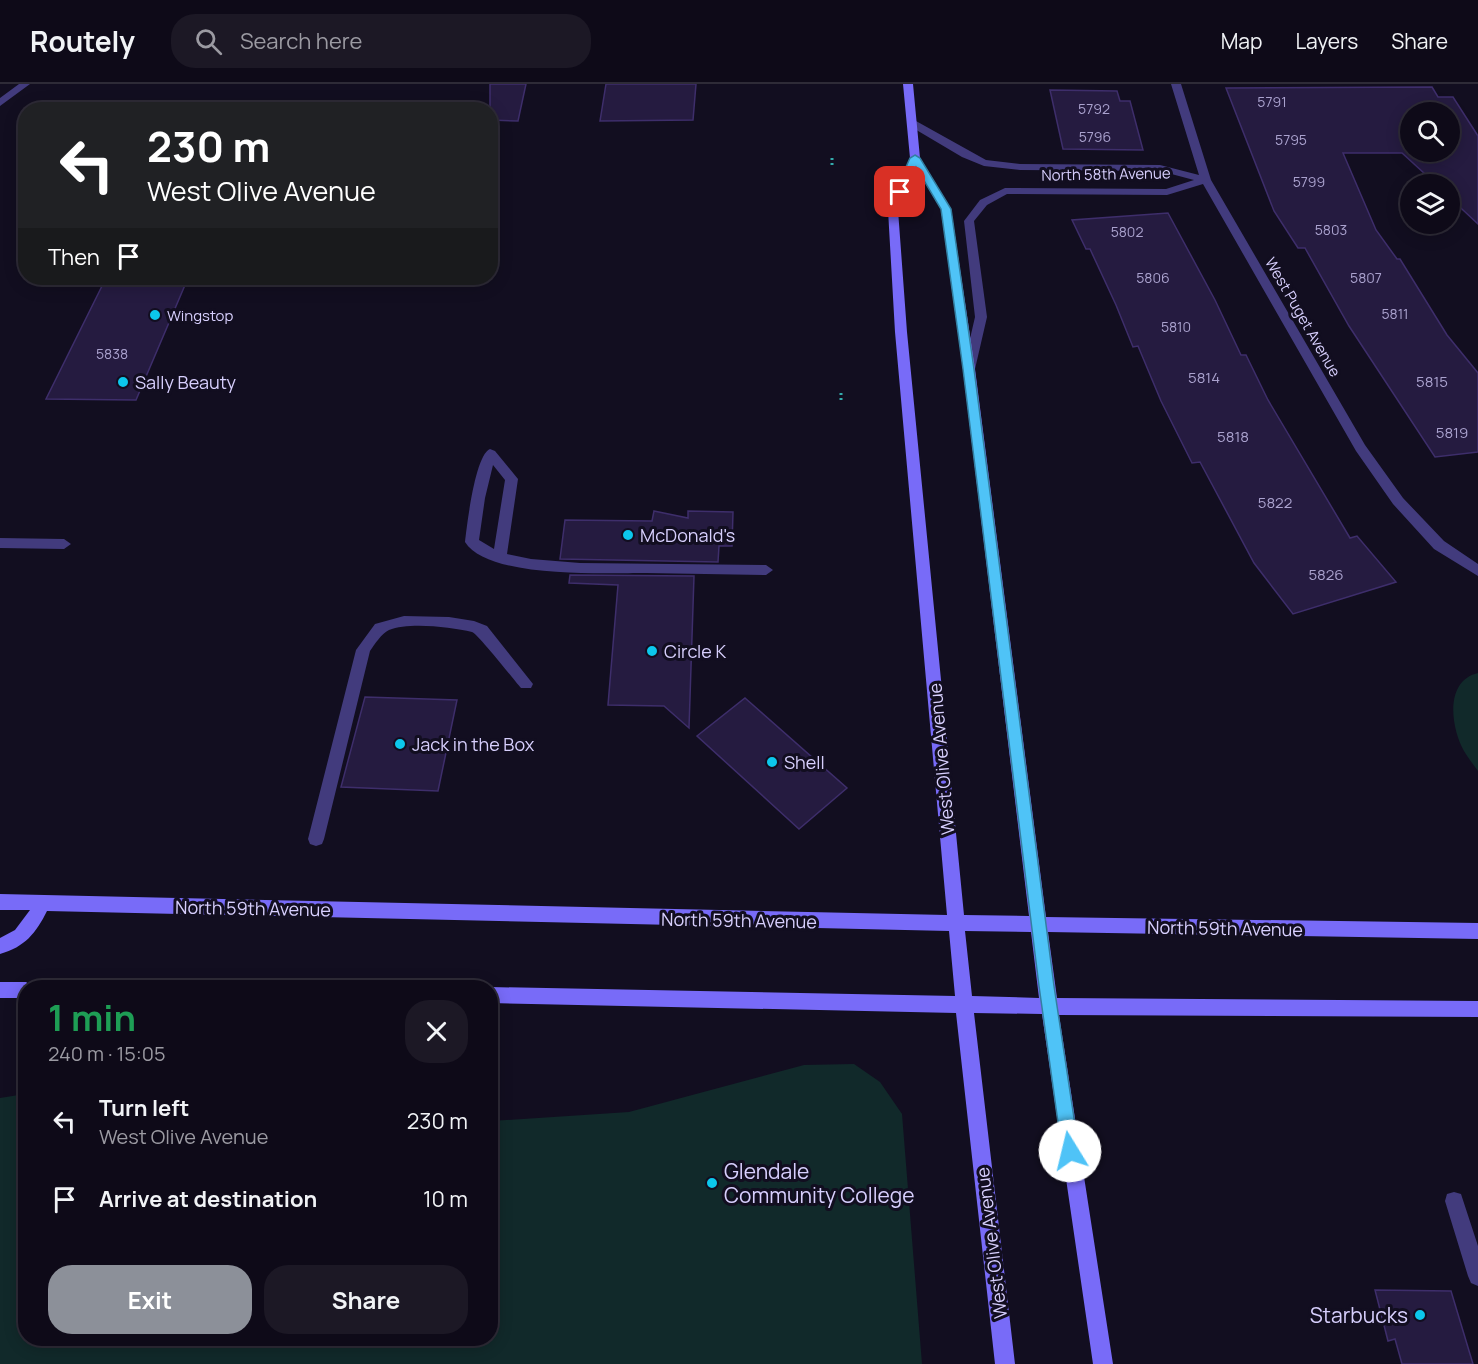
<!DOCTYPE html>
<html lang="en">
<head>
<meta charset="utf-8">
<style>
  body { margin:0; font-family:Manrope,sans-serif; background:#1c1825; color:#f1f3f6; height:100vh; display:flex; flex-direction:column; font-size:22px; white-space:nowrap }
  * { box-sizing:border-box; margin:0 }
  p { font-size:20px; color:#9b9aa2 }
  .icon { flex:none; width:33px; height:33px; fill:none; stroke:currentColor; stroke-width:2; stroke-linecap:round; stroke-linejoin:round }
  .map { position:relative; flex:1; overflow:hidden }
  .details { position:absolute; left:18px; top:896px; width:480px; height:366px; display:flex; flex-direction:column; background:#0e0a18; border-radius:24px; box-shadow:0 3px 15px #0003,0 0 0 2px #2e2b37 }
  .details>* { flex:none }
  .hud { position:absolute; left:18px; top:18px; width:480px; height:183px; border-radius:24px; box-shadow:0 3px 15px #0003,0 0 0 2px #2e2b37; background:#202124; color:#fff; overflow:hidden }
  .tools { position:absolute; left:1400px; top:18px; display:grid; gap:12px }
  .tools a { display:grid; place-items:center; width:60px; height:60px; border-radius:50%; background:#0e0a18; box-shadow:0 3px 15px #0003,0 0 0 2px #2e2b37; font-size:30px }
  .pin { position:absolute; display:grid; place-items:center; width:51px; height:51px; color:#fff; margin:-26px; border-radius:12px; box-shadow:0 3px 9px #0006 }
  .me { position:absolute; width:66px; margin:-33px; rotate:351deg; stroke-linejoin:round; filter:drop-shadow(0 0 4px #0008) }
  .turn { display:flex; align-items:center; gap:21px; height:126px; padding:0 30px; font-size:27px }
  .turn .icon { width:78px; height:78px; stroke-width:2.5 }
  .turn b { display:block; font-size:42px; line-height:51px }
  .then { display:flex; align-items:center; height:57px; padding:0 30px; background:#0003; gap:12px; font-size:22px }
  .round { display:grid; place-items:center; flex:none; width:63px; height:63px; border-radius:24px; background:#1c1825 }
  .summary { display:flex; align-items:center; justify-content:space-between; height:102px; padding:0 30px }
  h1 { font-size:36px; font-weight:700; line-height:45px; color:#1e9e55 }
  .cta { display:flex; gap:12px; margin-top:auto; padding:12px 30px }
  .cta a { flex:1; height:69px; border-radius:24px; background:#8c9099; color:#fff; font-size:24px; font-weight:700; line-height:69px; text-align:center }
  .cta a+a { background:#1c1825; color:#f1f3f6 }
  ul { padding:0; list-style:none }
  li { display:flex; align-items:center; gap:18px; height:78px; padding:0 30px }
  li div { flex:1 }
  li b { display:block; font-size:22px }
  li em { font-style:normal }
  header { display:flex; align-items:center; gap:36px; box-sizing:border-box; height:84px; padding:0 30px; background:#0e0a18; border-bottom:2px solid #2e2b37 }
  header strong { font-size:28px }
  nav { display:flex; gap:33px; margin-inline-start:auto; font-size:21px }
  .search { width:420px; height:54px; background:#1c1825; display:flex; align-items:center; gap:15px; box-sizing:border-box; padding:0 21px; border-radius:24px; color:#9b9aa2; font-size:22px }
  .map>svg:first-child { display:block }
</style>
</head>
<body>
<header>
<strong>Routely</strong>
<div class="search"><svg class="icon" aria-label="search" viewBox="0 0 24 24"><circle cx="10" cy="10" r="6"/><path d="M15 15l6 6"/></svg>Search here</div>
<nav><a>Map</a><a>Layers</a><a>Share</a></nav>
</header>
<div class="map">
<svg width="1478" height="1280" viewBox="0 0 1478 1280">
  <rect width="100%" height="100%" fill="#120e20"/>
  <!-- green -->
  <path fill="#11292a" d="M 1478,589 L 1478,687 C 1473,680 1468,674 1464,667 C 1451,644 1444,597 1478,589 Z
    M 854,980 L 880,998 L 902,1030 L 922,1280 L 0,1280 L 0,1014 L 25,1010 L 26,1254 L 490,1254 L 491,1037 L 629,1028 L 804,981 Z"/>
  <!-- building -->
  <path fill="#251b40" stroke="#3e2e6b" stroke-width="1.5" fill-rule="evenodd" d="M 490,0 L 526,0 L 518,37 L 490,36 Z
    M 606,0 L 696,0 L 693,36 L 600,37 Z
    M 1432,3 L 1438,13 L 1453,13 L 1478,52 L 1478,140 L 1449,113 L 1449,100 L 1436,100 L 1402,69 L 1343,69 L 1376,146 L 1397,175 L 1400,175 L 1447,251 L 1478,289 L 1478,368 L 1435,373 L 1349,242 L 1305,164 L 1298,164 L 1274,127 L 1226,4 ZM 1410,28 L 1449,28 L 1449,68 L 1410,68 Z
    M 1050,6 L 1117,7 L 1120,17 L 1130,17 L 1143,66 L 1063,65 Z
    M 1168,129 L 1215,216 L 1241,271 L 1246,271 L 1268,316 L 1350,454 L 1357,452 L 1396,498 L 1293,530 L 1254,479 L 1200,378 L 1192,379 L 1161,317 L 1138,262 L 1133,263 L 1116,221 L 1090,165 L 1086,165 L 1072,136 Z
    M 106,194 L 188,194 L 136,316 L 46,315 Z
    M 654,427 L 688,434 L 688,427 L 733,428 L 732,462 L 719,462 L 718,478 L 560,475 L 565,436 L 652,437 Z
    M 570,491 L 694,492 L 689,644 L 664,622 L 608,621 L 618,501 L 569,499 Z
    M 365,613 L 457,616 L 438,707 L 341,703 Z
    M 745,614 L 847,704 L 799,745 L 697,652 Z
    M 1375,1206 L 1451,1207 L 1473,1280 L 1402,1280 L 1395,1255 L 1388,1257 Z"/>
  <g fill="none" stroke-linecap="round" stroke-linejoin="round">
    <!-- path -->
    <path stroke="#34abac" stroke-width="3" stroke-dasharray="2 3" stroke-linecap="butt" d="M 832,74 L 832,81
      M 841,309 L 841,316"/>
    <!-- service -->
    <path fill="#423b7d" fill-rule="evenodd" d="M 490,365 L 495,367 L 518,395 L 507,470 L 531,475 L 580,479 L 766,481 L 773,486 L 766,491 C 726,490 686,490 646,489 C 606,489 488,495 465,458 C 467,441 475,371 490,365 ZM 493,381 L 505,396 L 494,465 L 479,456 L 485,414 Z
      M 0,454 L 64,455 L 71,460 L 64,465 L 0,464 Z
      M 404,532 L 449,533 L 474,537 L 487,542 L 533,600 L 531,604 L 521,604 C 513,595 478,550 472,548 C 451,543 409,538 389,546 C 381,550 375,560 370,567 L 324,755 L 322,760 L 316,762 L 310,760 L 308,755 L 356,566 L 375,540 Z
      M 1454,1108 L 1461,1110 L 1478,1162 L 1478,1202 L 1471,1199 L 1468,1192 L 1445,1117 L 1447,1110 Z"/>
    <!-- minor -->
    <path fill="#423b7d" fill-rule="evenodd" d="M 19,0 L 30,0 L 0,22 L 0,14 Z
      M 1171,0 L 1181,0 L 1211,96 L 1365,361 L 1403,414 L 1444,457 L 1478,480 L 1478,492 L 1434,465 L 1393,420 L 1356,367 L 1203,100 L 1167,111 L 1007,110 L 987,121 L 974,137 L 987,233 L 975,285 L 973,288 L 965,288 L 963,285 L 975,233 L 964,137 L 980,116 L 1005,104 L 1166,105 L 1194,96 L 1160,87 L 1020,86 L 984,82 L 962,73 L 908,41 L 908,37 L 916,37 L 986,76 L 1020,80 L 1160,81 L 1199,91 Z"/>
    <!-- secondary -->
    <path fill="#786bf8" fill-rule="evenodd" d="M 903,0 L 913,0 L 920,74 L 951,125 L 975,285 L 1046,833 L 1478,839 L 1478,855 L 1048,848 L 1057,914 L 1478,917 L 1478,933 L 1059,931 L 1113,1280 L 1093,1280 L 1042,930 L 974,929 L 1015,1280 L 995,1280 L 956,929 L 490,919 L 490,903 L 955,912 L 949,847 L 47,827 C 36,849 25,863 0,870 L 0,854 L 15,846 L 30,826 L 0,826 L 0,810 L 947,831 L 895,248 L 888,126 L 910,74 ZM 916,84 L 941,125 L 963,285 L 1029,832 L 964,831 L 907,248 L 898,126 ZM 965,847 L 1031,848 L 1039,914 L 972,912 Z
      M 0,898 L 26,898 L 33,903 L 26,903 L 26,914 L 0,914 Z"/>
  </g>
  <!-- route -->
  <path fill="#4fc3f7" stroke="#337fa1" stroke-width="1.5" d="M 915,71 L 920,74 L 951,125 L 974,285 L 1054,902 L 1079,1067 L 1076,1073 L 1070,1076 L 1064,1073 L 1062,1067 L 1039,902 L 963,285 L 941,125 L 916,83 L 903,110 L 895,108 L 910,74 Z"/>
  <!-- markers -->
  <g fill="#0cc7ec" stroke="#120e20" stroke-width="2">
    <circle cx="155" cy="231" r="6"/>
    <circle cx="123" cy="298" r="6"/>
    <circle cx="628" cy="451" r="6"/>
    <circle cx="652" cy="567" r="6"/>
    <circle cx="400" cy="660" r="6"/>
    <circle cx="772" cy="678" r="6"/>
    <circle cx="712" cy="1099" r="6"/>
    <circle cx="1420" cy="1231" r="6"/>
  </g>
  <g text-anchor="middle" dominant-baseline="central" stroke-width="6" stroke-linejoin="round" paint-order="stroke">
    <!-- far-number labels -->
    <g font-size="14" fill="#aaa2ce">
      <text x="1272" y="17">5791</text>
      <text x="1094" y="24">5792</text>
      <text x="1095" y="52">5796</text>
      <text x="1291" y="55">5795</text>
      <text x="1309" y="97">5799</text>
      <text x="1331" y="145">5803</text>
      <text x="1127" y="147">5802</text>
      <text x="1153" y="193">5806</text>
      <text x="1366" y="193">5807</text>
      <text x="1395" y="229">5811</text>
      <text x="1176" y="242">5810</text>
      <text x="112" y="269">5838</text>
    </g>
    <!-- far-street labels -->
    <g font-size="15" fill="#d7cffd" stroke="#120e20">
      <text transform="translate(1106 90) rotate(-1)">North 58th Avenue</text>
      <text transform="translate(1303 233) rotate(60)">West Puget Avenue</text>
    </g>
    <!-- far-poi labels -->
    <g font-size="15" fill="#d7cffd" stroke="#120e20" text-anchor="start">
      <text x="167" y="231">Wingstop</text>
    </g>
    <!-- number labels -->
    <g font-size="15" fill="#aaa2ce">
      <text x="1204" y="293">5814</text>
      <text x="1432" y="297">5815</text>
      <text x="1452" y="348">5819</text>
      <text x="1233" y="352">5818</text>
      <text x="1275" y="418">5822</text>
      <text x="1326" y="490">5826</text>
    </g>
    <!-- poi labels -->
    <g font-size="18" fill="#d7cffd" stroke="#120e20" text-anchor="start">
      <text x="135" y="298">Sally Beauty</text>
      <text x="640" y="451">McDonald's</text>
      <text x="664" y="567">Circle K</text>
      <text x="412" y="660">Jack in the Box</text>
      <text x="784" y="678">Shell</text>
    </g>
    <!-- street labels -->
    <g font-size="18" fill="#d7cffd" stroke="#120e20">
      <text transform="translate(941 675) rotate(-95)">West Olive Avenue</text>
      <text transform="translate(253 824) rotate(1)">North 59th Avenue</text>
      <text transform="translate(739 836) rotate(1)">North 59th Avenue</text>
      <text transform="translate(1225 844) rotate(1)">North 59th Avenue</text>
      <text transform="translate(991 1159) rotate(-97)">West Olive Avenue</text>
    </g>
    <!-- near-poi labels -->
    <g font-size="21" fill="#d7cffd" stroke="#120e20" text-anchor="start">
      <text x="724" y="1087">Glendale<tspan x="724" dy="24">Community College</tspan></text>
      <text x="1408" y="1231" text-anchor="end">Starbucks</text>
    </g>
  </g>
</svg>
<div class="tools">
<a><svg class="icon" aria-label="search" viewBox="0 0 24 24"><circle cx="10" cy="10" r="6"/><path d="M15 15l6 6"/></svg></a>
<a><svg class="icon" aria-label="layers" viewBox="0 0 24 24"><path d="M12 4l9 5-9 5-9-5zM3 14l9 5 9-5"/></svg></a>
</div>
<div class="pin" style="left:900px;top:108px;background:#d93025"><svg class="icon" aria-label="arrive" viewBox="0 0 24 24"><path d="M6 21V4h12l-3 4 3 4H6"/></svg></div>
<svg class="me" style="left:1070px;top:1067px" viewBox="-20 -20 40 40"><circle r="19" fill="#fff"/><path d="M0-13L10 11 0 6-10 11z" fill="#4fc3f7"/></svg>
<div class="hud">
<div class="turn"><svg class="icon" aria-label="left" viewBox="0 0 24 24"><path d="M17 20v-9H6M10 6l-5 5 5 5"/></svg><div><b>230 m</b>West Olive Avenue</div></div>
<div class="then">Then<svg class="icon" aria-label="arrive" viewBox="0 0 24 24"><path d="M6 21V4h12l-3 4 3 4H6"/></svg></div>
</div>
<section class="details">
<div class="summary"><div><h1>1 min</h1><p>240 m · 15:05</p></div><a class="round"><svg class="icon" aria-label="close" viewBox="0 0 24 24"><path d="M6 6l12 12M18 6L6 18"/></svg></a></div>
<ul>
<li><svg class="icon" aria-label="left" viewBox="0 0 24 24"><path d="M17 20v-9H6M10 6l-5 5 5 5"/></svg><div><b>Turn left</b><p>West Olive Avenue</p></div><em>230 m</em></li>
<li><svg class="icon" aria-label="arrive" viewBox="0 0 24 24"><path d="M6 21V4h12l-3 4 3 4H6"/></svg><div><b>Arrive at destination</b></div><em>10 m</em></li>
</ul>
<div class="cta"><a>Exit</a><a>Share</a></div>
</section>
</div>
</body>
</html>
